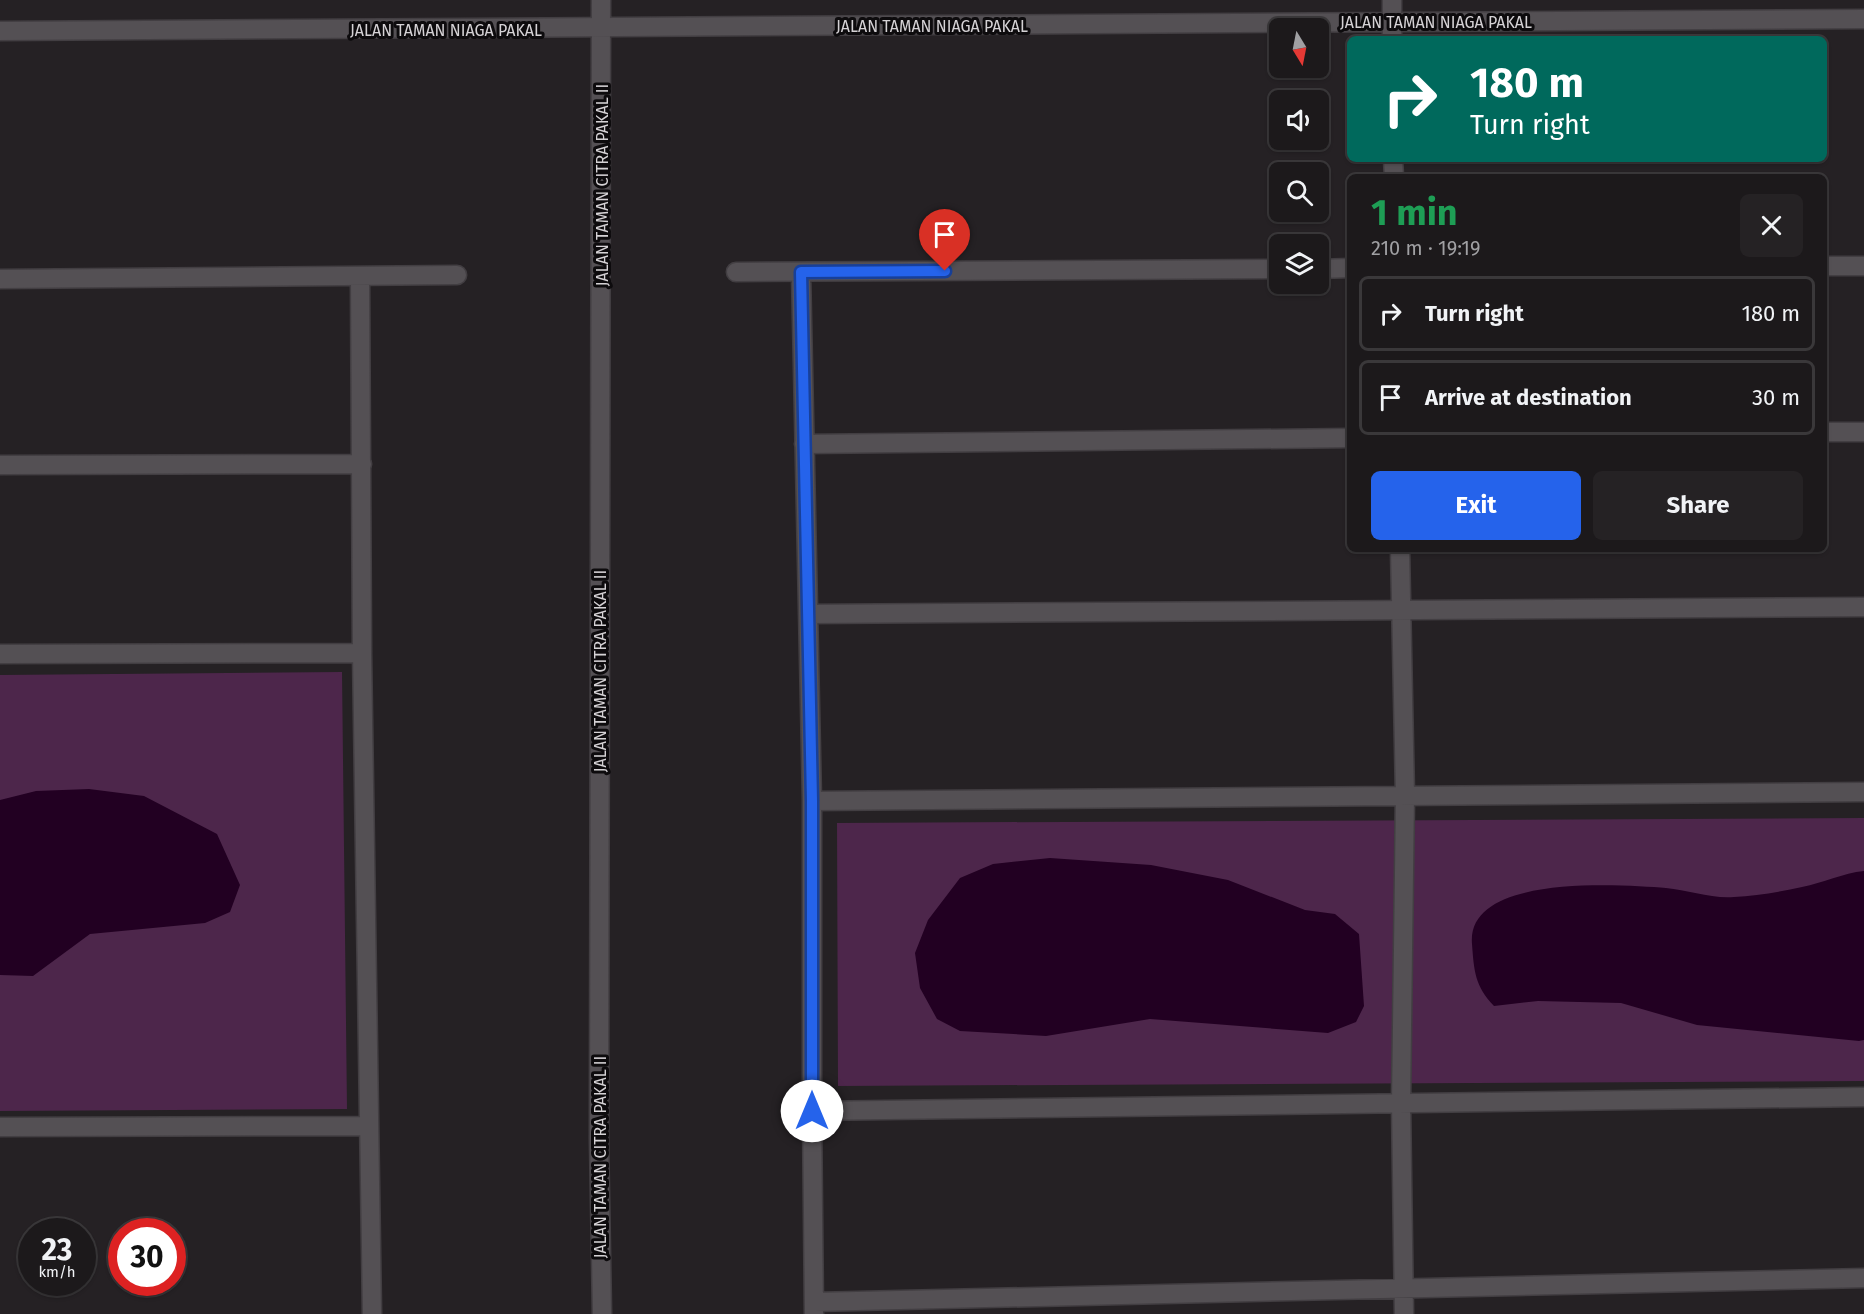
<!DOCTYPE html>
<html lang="en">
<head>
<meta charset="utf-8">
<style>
  body { margin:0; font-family:"Fira Sans",sans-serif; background:#252224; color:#f1f3f6; height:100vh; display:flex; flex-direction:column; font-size:22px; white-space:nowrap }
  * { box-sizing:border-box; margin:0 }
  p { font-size:20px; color:#a0a0a3 }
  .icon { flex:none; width:33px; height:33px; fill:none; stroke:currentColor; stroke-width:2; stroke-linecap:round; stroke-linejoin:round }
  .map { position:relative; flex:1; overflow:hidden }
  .side { position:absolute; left:1347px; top:174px; width:480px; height:378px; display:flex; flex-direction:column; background:#1c191b; border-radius:9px; box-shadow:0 2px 4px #0004,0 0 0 2px #3a383a }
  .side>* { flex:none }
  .guide { position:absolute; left:1347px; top:36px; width:480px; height:126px; border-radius:9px; box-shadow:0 2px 4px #0004,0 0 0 2px #3a383a; background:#00695c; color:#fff; overflow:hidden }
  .needle { width:39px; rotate:170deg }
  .buttons { position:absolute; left:1269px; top:18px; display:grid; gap:12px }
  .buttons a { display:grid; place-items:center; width:60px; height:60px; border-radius:9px; background:#1c191b; box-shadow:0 2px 4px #0004,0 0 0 2px #3a383a; font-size:30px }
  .speed { position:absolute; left:18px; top:1218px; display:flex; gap:12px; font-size:30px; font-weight:700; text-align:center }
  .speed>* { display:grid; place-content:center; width:78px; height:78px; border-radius:50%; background:#1c191b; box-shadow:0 2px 4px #0004,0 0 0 2px #3a383a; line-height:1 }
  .speed small { font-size:15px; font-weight:400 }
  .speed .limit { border:9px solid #d22; background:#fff; color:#111 }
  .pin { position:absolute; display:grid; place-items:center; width:51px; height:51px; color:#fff; margin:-62px -26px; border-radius:50% 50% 50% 0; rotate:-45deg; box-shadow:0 0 6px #0007 }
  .pin .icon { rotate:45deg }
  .me { position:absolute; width:66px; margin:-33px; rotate:0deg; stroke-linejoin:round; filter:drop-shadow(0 0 4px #0008) }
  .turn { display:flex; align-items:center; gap:21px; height:126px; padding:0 24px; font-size:27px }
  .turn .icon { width:78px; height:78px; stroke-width:2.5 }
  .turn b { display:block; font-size:42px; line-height:51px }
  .round { display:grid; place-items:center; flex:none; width:63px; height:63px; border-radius:9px; background:#252224 }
  .head { display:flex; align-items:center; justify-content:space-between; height:102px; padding:0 24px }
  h1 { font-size:36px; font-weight:700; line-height:45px; color:#1e9e55 }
  .action { display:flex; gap:12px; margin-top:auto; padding:12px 24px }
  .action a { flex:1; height:69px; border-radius:9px; background:#2563eb; color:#fff; font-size:24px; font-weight:700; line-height:69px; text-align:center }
  .action a+a { background:#252224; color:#f1f3f6 }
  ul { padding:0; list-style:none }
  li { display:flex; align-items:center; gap:18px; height:75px; margin:0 12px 9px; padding:0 12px; border:3px solid #3a383a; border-radius:9px }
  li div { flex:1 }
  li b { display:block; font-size:22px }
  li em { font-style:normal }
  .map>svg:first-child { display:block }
</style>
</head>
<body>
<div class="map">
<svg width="1864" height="1314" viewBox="0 0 1864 1314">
  <rect width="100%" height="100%" fill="#252124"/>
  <!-- green -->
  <path fill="#4d264b" d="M 342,672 L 347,1109 L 0,1111 L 0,675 Z
    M 1864,818 L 1864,1081 L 838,1086 L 837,823 Z"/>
  <!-- water -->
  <path fill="#202" d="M 89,789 L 144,796 L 217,834 L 240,885 L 230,912 L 205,923 L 90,934 L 33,976 L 0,975 L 0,800 L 36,791 Z
    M 1050,858 L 1151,865 L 1228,880 L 1305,910 L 1335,914 L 1359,934 L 1364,1006 L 1356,1022 L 1328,1033 L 1150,1019 L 1046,1036 L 960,1031 L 937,1019 L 920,988 L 915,953 L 928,920 L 960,878 L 993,864 Z
    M 1864,871 L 1864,1040 L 1859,1041 L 1697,1025 L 1621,1003 L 1538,1001 L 1494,1006 C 1475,986 1474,971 1472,944 C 1466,873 1621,885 1666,888 C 1688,890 1712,899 1734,897 C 1756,896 1780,892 1802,887 C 1823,883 1843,873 1864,871 Z"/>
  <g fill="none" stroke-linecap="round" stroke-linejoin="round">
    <defs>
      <path id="minor" d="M 601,0 L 599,1139 L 602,1314
        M 1392,0 L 1392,39
        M 0,31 L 1864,19
        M 1393,159 L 1394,177
        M 1824,266 L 1864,266
        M 1318,269 L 1350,268
        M 736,272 L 1280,269
        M 801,272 L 812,801 L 1864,792
        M 360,276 L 362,653 L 372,1314
        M 0,279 L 457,275
        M 1824,432 L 1864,432
        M 804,444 L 1350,438
        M 0,465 L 362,464
        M 1400,549 L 1405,796 L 1401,1103 L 1404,1314
        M 808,614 L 1864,607
        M 0,654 L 362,653
        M 812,801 L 812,1111
        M 0,1127 L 368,1126
        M 814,1302 L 1864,1278
        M 814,1314 L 812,1111 L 1864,1097"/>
    </defs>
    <!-- minor casing -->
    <use href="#minor" stroke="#423e42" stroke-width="21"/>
    <!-- minor -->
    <use href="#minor" stroke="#545054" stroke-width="18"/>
  </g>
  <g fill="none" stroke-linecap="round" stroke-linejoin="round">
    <defs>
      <path id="route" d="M 812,1111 L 812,801 L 801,272 L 945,271"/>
    </defs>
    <!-- route casing -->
    <use href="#route" stroke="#184099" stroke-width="15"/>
    <!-- route -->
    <use href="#route" stroke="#2563eb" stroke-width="10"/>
  </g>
  <g text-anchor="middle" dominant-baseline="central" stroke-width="6" stroke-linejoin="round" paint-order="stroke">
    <!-- street labels -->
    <g font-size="16" fill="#d5d2d5" stroke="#0d0b0d">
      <text x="1436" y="22">JALAN TAMAN NIAGA PAKAL</text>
      <text x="932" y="26">JALAN TAMAN NIAGA PAKAL</text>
      <text x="446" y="30">JALAN TAMAN NIAGA PAKAL</text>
      <text transform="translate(602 185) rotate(-90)">JALAN TAMAN CITRA PAKAL II</text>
      <text transform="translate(600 671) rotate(-90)">JALAN TAMAN CITRA PAKAL II</text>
      <text transform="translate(600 1157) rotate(-90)">JALAN TAMAN CITRA PAKAL II</text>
    </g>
  </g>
</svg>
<div class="buttons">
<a><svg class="needle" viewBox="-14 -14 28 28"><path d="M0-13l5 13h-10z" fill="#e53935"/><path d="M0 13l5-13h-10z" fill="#a0a0a3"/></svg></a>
<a><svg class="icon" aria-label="sound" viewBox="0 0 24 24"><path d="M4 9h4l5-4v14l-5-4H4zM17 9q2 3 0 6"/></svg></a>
<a><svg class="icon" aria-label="search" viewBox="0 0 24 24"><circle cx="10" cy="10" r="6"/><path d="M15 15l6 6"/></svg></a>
<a><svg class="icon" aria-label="layers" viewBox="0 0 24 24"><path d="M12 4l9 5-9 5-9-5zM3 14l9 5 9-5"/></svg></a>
</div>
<div class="speed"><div>23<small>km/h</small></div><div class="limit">30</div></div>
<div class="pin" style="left:945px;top:271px;background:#d93025"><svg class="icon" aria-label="arrive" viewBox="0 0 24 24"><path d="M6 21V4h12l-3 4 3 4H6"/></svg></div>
<svg class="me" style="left:812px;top:1111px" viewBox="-20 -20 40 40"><circle r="19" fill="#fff"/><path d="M0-13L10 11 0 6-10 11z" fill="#2563eb"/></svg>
<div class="guide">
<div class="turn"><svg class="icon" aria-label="right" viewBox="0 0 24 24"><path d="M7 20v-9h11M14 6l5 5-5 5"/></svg><div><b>180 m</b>Turn right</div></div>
</div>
<section class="side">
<div class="head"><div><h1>1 min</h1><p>210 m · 19:19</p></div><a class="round"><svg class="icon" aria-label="close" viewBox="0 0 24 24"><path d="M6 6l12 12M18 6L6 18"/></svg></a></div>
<ul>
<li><svg class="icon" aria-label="right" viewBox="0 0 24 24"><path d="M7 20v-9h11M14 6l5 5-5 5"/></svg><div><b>Turn right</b></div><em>180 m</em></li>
<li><svg class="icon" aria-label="arrive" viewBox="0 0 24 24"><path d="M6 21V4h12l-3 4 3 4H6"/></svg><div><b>Arrive at destination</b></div><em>30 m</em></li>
</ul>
<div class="action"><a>Exit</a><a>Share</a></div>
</section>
</div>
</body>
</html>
